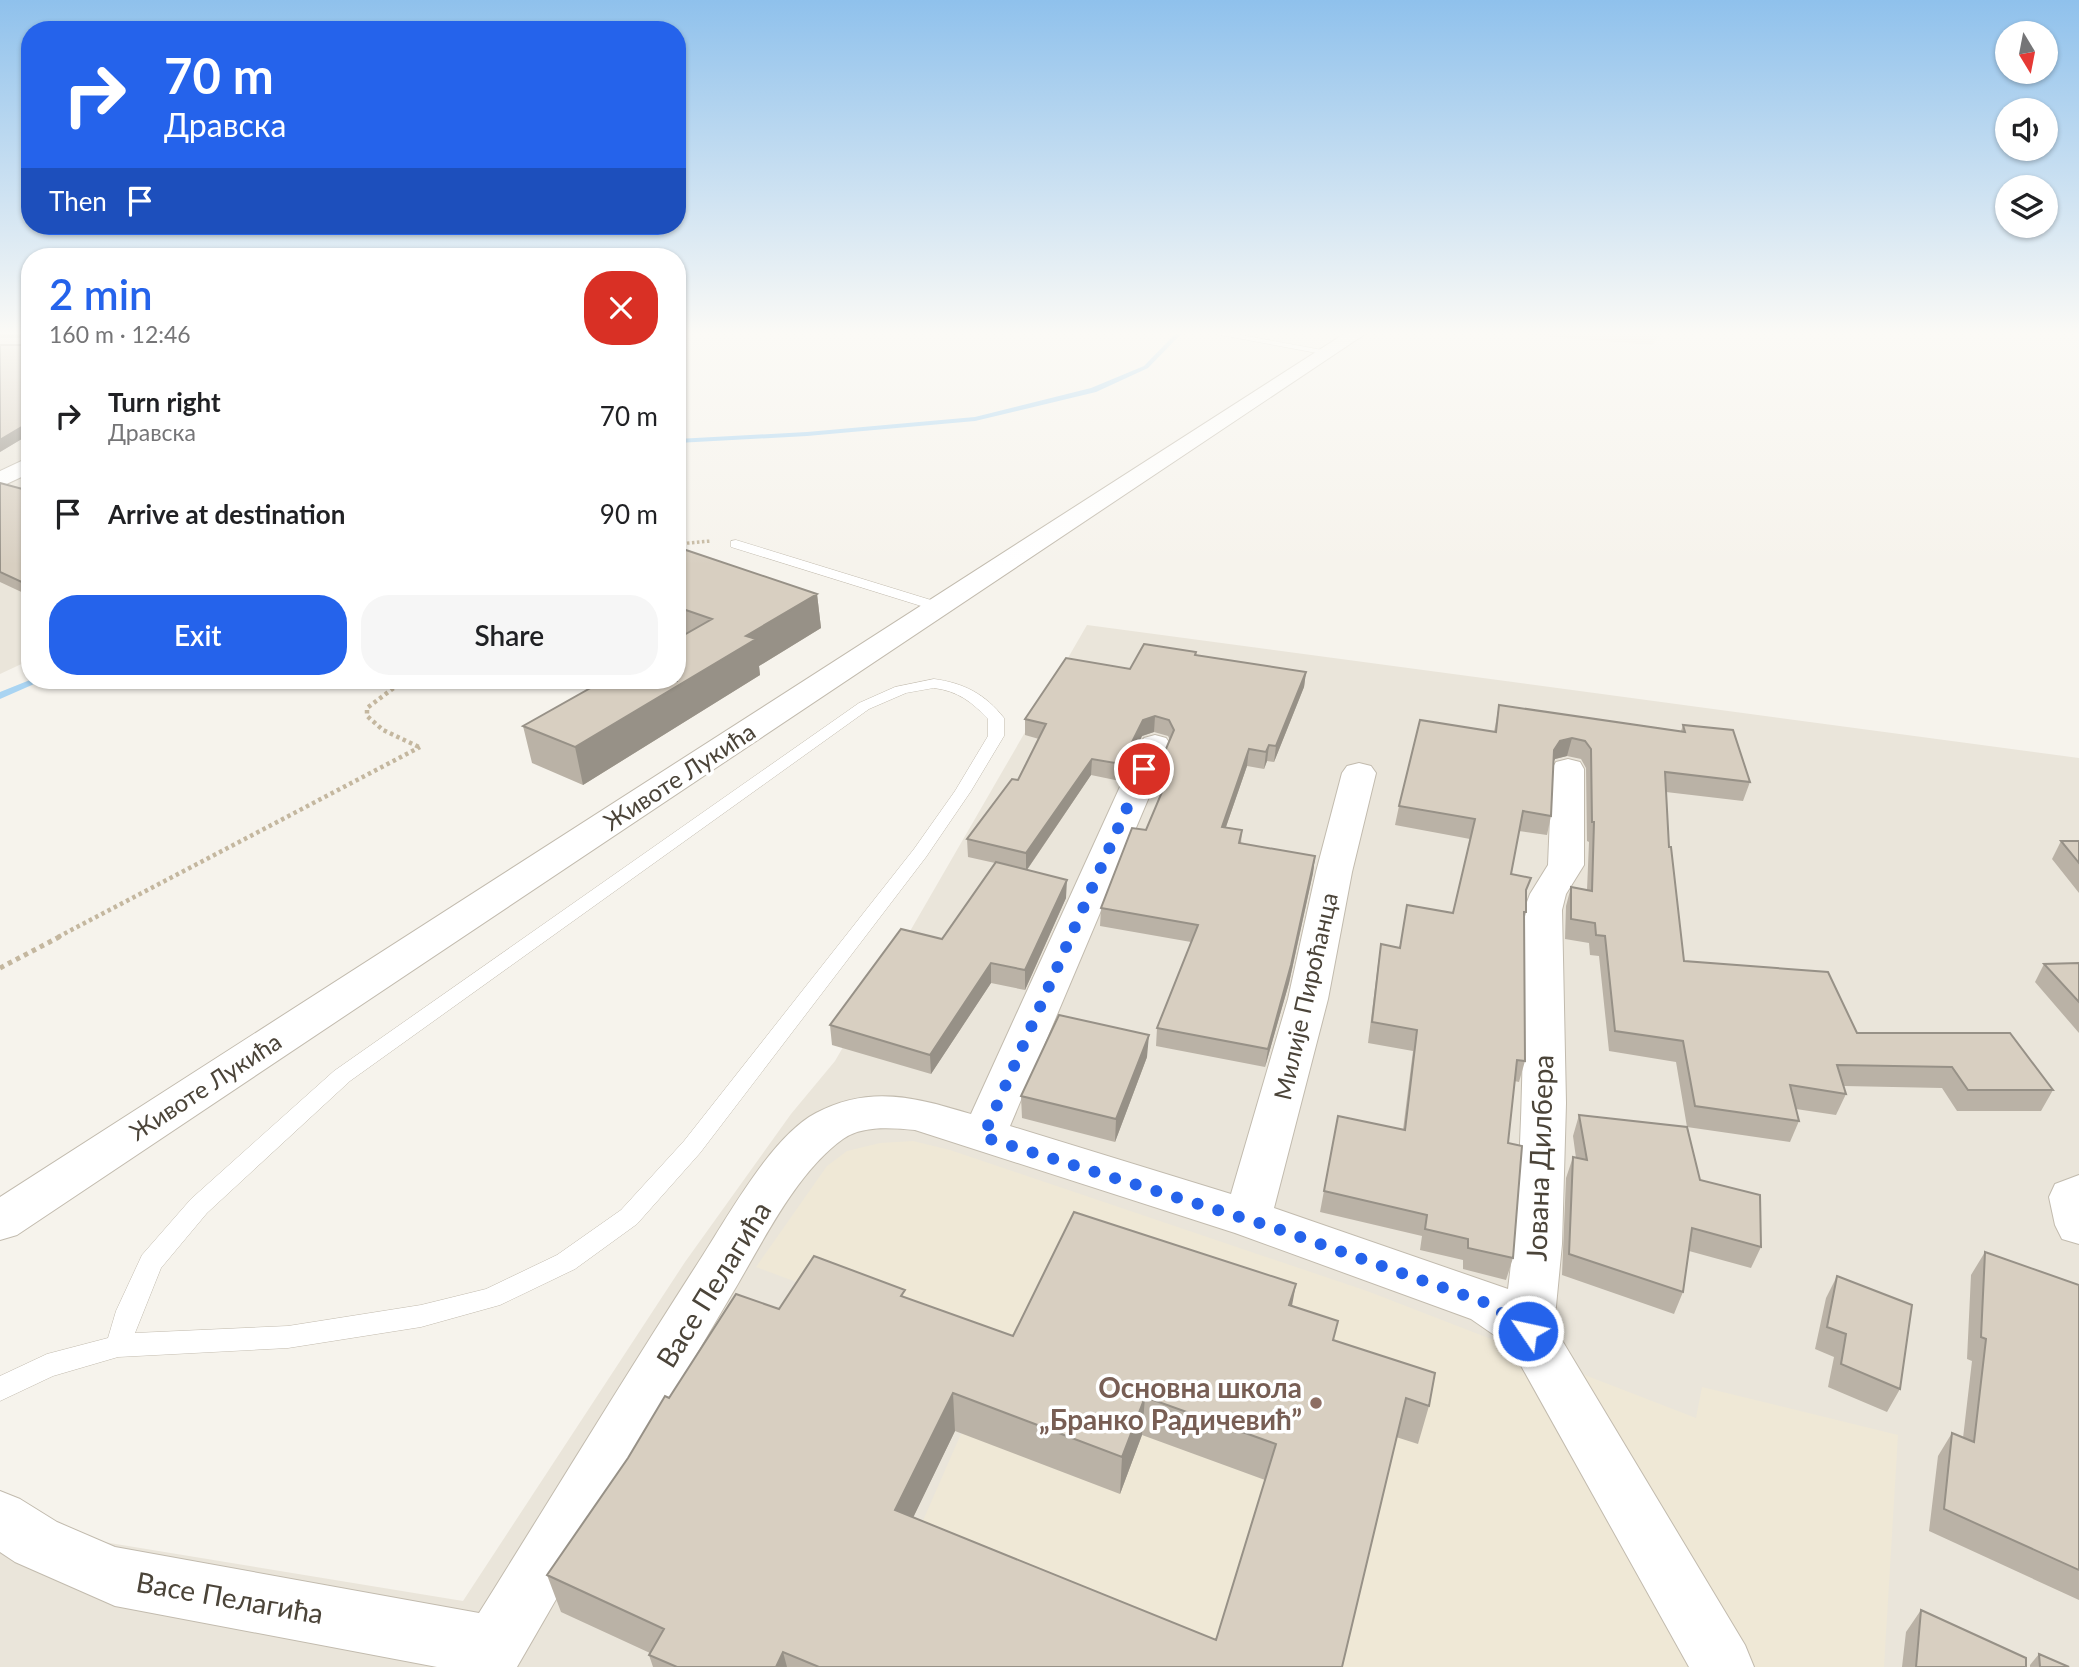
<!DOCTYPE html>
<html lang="en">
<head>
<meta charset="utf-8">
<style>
  body { margin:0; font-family:Lato,sans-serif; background:#f6f6f6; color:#202124; height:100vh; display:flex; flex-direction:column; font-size:26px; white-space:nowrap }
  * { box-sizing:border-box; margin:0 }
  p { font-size:23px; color:#757577 }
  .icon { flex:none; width:38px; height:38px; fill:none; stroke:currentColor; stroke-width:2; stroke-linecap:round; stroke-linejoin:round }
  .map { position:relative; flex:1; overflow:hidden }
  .details { position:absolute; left:21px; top:248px; width:665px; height:441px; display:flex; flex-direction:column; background:#fff; border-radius:28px; box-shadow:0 2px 5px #0004 }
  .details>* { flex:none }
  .banner { position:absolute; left:21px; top:21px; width:665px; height:214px; border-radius:28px; box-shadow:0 2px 5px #0004; background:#2563eb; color:#fff; overflow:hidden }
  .needle { width:46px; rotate:170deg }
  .buttons { position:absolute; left:1995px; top:21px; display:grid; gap:14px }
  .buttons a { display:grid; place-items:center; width:63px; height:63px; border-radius:50%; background:#fff; box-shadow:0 2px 5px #0004; font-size:35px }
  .pin { position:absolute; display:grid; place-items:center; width:60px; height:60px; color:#fff; margin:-30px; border:4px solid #fff; border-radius:50%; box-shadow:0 2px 7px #0007 }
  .me { position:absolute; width:77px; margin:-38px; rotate:304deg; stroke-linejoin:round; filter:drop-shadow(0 0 5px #0008) }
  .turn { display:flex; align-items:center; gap:24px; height:147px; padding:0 28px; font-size:32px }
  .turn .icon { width:91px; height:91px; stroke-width:2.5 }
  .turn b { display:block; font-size:49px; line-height:60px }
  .then { display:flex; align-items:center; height:66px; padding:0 28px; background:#0003; gap:14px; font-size:26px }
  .round { display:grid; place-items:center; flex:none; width:74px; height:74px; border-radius:28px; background:#f6f6f6 }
  .summary { display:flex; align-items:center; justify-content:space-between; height:119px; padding:0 28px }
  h1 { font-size:42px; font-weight:600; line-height:52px; color:#2563eb }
  .button { display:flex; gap:14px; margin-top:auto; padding:14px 28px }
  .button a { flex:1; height:80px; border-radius:28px; background:#2563eb; color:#fff; font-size:28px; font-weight:600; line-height:80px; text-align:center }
  .button a+a { background:#f6f6f6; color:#202124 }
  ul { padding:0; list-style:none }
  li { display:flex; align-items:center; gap:21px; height:98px; padding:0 28px }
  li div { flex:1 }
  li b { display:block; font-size:26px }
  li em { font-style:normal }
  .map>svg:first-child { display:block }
</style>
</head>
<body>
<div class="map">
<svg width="2079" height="1667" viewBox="0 0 2079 1667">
  <rect width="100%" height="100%" fill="#f6f3ec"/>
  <!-- residential -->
  <path fill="#eae5da" d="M 0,332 L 30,332 L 30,660 L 0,674 Z
    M 1497,332 L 1662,332 L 1652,345 Z
    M 1087,625 L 2079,758 L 2079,1667 L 0,1667 L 0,1525 L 463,1601 L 685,1262 L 791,1114 L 835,1061 Z"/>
  <!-- education -->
  <path fill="#efe8d6" d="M 913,1141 L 950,1150 L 1367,1291 L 1696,1418 L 1702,1387 L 1898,1435 L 1884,1667 L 859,1667 L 995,1356 L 756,1267 L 827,1166 L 847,1151 L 880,1143 Z"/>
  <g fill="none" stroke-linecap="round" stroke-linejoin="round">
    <!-- stream -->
    <path fill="#a9d4f2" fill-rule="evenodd" d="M 1177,332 L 1183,332 L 1148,368 L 1096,392 L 975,421 L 807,436 L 677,443 L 677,439 L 807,432 L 975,417 L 1091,388 L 1144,366 Z
      M 30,680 L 41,681 L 0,699 L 0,692 Z"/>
    <defs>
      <path id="lane" d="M 1205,332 L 1225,332 L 1333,352 L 1328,355 Z
        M 736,540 L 944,604 L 946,607 L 939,611 L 934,610 L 731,547 L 731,541 Z
        M 934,679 C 964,683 985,694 1004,718 L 1004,736 L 971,791 L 926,857 L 700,1153 L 637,1224 L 575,1269 L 500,1305 L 421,1327 L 288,1348 L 118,1357 L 53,1376 L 0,1401 L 0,1376 L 47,1354 L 108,1338 L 116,1311 L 142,1255 L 191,1199 L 334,1071 L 859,703 L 895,687 ZM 934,688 C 958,691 972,702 988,719 L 988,736 L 955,791 L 914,849 L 684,1141 L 621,1210 L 557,1255 L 486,1289 L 421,1305 L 288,1326 L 135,1333 L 161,1268 L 207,1213 L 350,1081 L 869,709 L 906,693 Z"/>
      <path id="street" d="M 1347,332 L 1368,332 L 17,1235 L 0,1240 L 0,1197 Z
        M 30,457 L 30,473 L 0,487 L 0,471 Z
        M 1155,735 L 1166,738 L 1171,745 L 1010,1126 L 1231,1194 L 1288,999 L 1316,872 L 1342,773 L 1347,766 L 1359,763 L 1371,766 L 1376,773 L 1352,872 L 1328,999 L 1274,1208 L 1508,1289 C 1524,1164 1523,1037 1524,910 L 1530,894 L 1548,865 L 1552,769 L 1556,762 L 1568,759 L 1580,762 L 1584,769 L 1584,865 L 1566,894 L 1562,910 L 1566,1103 L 1562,1244 L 1554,1327 L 1745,1645 L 1754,1667 L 1689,1667 L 1510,1346 L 1471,1319 L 1235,1233 L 915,1130 C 892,1128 863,1125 843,1139 C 794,1174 760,1248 729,1299 C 657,1420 588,1545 517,1667 L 437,1667 L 115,1606 L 15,1562 L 0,1552 L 0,1491 L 20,1499 L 57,1522 L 115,1547 L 479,1613 C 551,1498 622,1381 696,1266 C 725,1222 770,1137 816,1113 C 871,1084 917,1098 971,1114 L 1139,745 L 1144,738 Z
        M 2079,1175 L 2079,1244 L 2062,1239 L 2055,1225 L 2049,1197 L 2055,1184 Z"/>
    </defs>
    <!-- lane casing -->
    <use href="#lane" stroke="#c2bbae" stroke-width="1"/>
    <!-- street casing -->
    <use href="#street" stroke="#c2bbae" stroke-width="2"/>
    <!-- path-far2 -->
    <path stroke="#c4b79f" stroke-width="3.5" stroke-dasharray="2.5 2.5" stroke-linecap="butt" d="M 677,544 L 711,541
      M 396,685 L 403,681"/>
    <!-- path-far1 -->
    <path stroke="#c4b79f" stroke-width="4.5" stroke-dasharray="3.5 3.5" stroke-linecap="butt" d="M 399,684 L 367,708 L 367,716 L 383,730 L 419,747
      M 58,937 L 420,747"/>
    <!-- path -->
    <path stroke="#c4b79f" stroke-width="5" stroke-dasharray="4.5 4.5" stroke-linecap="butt" d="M 0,968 L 61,936"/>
    <!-- lane -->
    <use href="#lane" fill="#fff" fill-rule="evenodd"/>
    <!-- street -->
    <use href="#street" fill="#fff" fill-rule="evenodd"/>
  </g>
  <!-- wall -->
  <path fill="#bab2a6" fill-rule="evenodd" d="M 0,332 L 30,332 L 30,434 L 0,452 L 28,345 L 28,338 L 0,338 Z
    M 0,483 L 30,491 L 30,596 L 0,582 Z
    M 677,547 L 817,594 L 821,628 L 759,666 L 760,675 L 583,785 L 532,763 L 523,726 L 677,681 Z
    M 1196,655 L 1306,672 L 1304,687 L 1274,762 L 1267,761 L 1264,769 L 1247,766 L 1226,827 L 1242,830 L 1241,844 L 1315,856 L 1313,873 L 1289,983 L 1265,1067 L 1156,1046 L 1157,1028 L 1191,942 L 1100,926 L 1101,908 L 1146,830 L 1163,789 L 1156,787 L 1157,770 L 1170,740 L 1168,736 L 1154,732 L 1142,736 L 1120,781 L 1091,775 L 1027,870 L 1066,898 L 1025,990 L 991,983 L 931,1074 L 832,1045 L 830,1025 L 942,939 L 995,863 L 968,857 L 967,839 L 1018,780 L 1039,739 L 1025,735 L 1025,719 L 1130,669 Z
    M 1499,705 L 1681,731 L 1683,725 L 1750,782 L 1743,801 L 1666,792 L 1669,847 L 1684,961 L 1857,1033 L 2053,1090 L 2041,1111 L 1957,1111 L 1942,1088 L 1844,1086 L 1846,1094 L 1836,1115 L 1796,1109 L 1799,1121 L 1790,1142 L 1687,1127 L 1676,1062 L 1609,1051 L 1599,956 L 1590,955 L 1589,943 L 1565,939 L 1566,906 L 1571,887 L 1587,890 L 1589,842 L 1587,841 L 1586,768 L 1581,759 L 1567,756 L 1555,759 L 1553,762 L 1551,816 L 1547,835 L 1519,831 L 1511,874 L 1526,896 L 1526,912 L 1524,921 L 1525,1061 L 1519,1082 L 1514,1081 L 1508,1143 L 1513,1258 L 1506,1280 L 1463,1269 L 1463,1260 L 1420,1250 L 1422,1236 L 1320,1212 L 1338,1116 L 1403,1130 L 1413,1051 L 1368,1043 L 1378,964 L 1381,944 L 1400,948 L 1407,905 L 1453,913 L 1470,839 L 1395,825 L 1399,806 L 1494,732 Z
    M 2061,841 L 2079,841 L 2079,893 L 2052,859 Z
    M 2079,963 L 2079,1033 L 2035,982 L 2044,964 Z
    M 1147,1057 L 1115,1142 L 1022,1118 L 1021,1096 Z
    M 1579,1115 L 1700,1180 L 1761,1247 L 1751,1268 L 1689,1251 L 1683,1292 L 1674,1314 L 1562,1275 L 1566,1178 L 1573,1157 L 1576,1158 L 1573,1136 Z
    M 1985,1252 L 2079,1285 L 2079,1600 L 1929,1531 L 1938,1456 L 1952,1433 L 1963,1438 L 1972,1361 L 1967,1359 L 1971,1275 Z
    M 1837,1276 L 1900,1389 L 1887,1412 L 1828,1387 L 1834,1357 L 1815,1349 L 1826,1298 Z
    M 906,1298 L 1013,1336 L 1292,1306 L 1335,1340 L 1429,1406 L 1418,1444 L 1396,1437 L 1342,1667 L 653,1667 L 649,1655 L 650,1653 L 561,1612 L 547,1575 L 669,1398 L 779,1309 ZM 955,1431 L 1120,1494 L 1142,1435 L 1265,1480 L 1216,1640 L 913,1517 Z
    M 1921,1610 L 2026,1667 L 1902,1667 L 1906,1632 Z
    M 2039,1654 L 2069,1667 L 2030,1667 L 2030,1665 Z"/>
  <!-- shaded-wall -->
  <path fill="#979187" d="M 30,422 L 30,434 L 0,452 L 0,440 Z
    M 817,594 L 821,628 L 759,666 L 760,675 L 583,785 L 575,747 L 746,636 Z
    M 1306,672 L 1304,687 L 1274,762 L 1276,746 Z
    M 1155,716 L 1154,732 L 1142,736 L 1120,781 L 1121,764 L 1143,720 Z
    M 1572,738 L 1567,756 L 1555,759 L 1549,769 L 1554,750 L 1560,741 Z
    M 1269,745 L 1267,761 L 1264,769 L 1266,752 Z
    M 1249,749 L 1247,766 L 1220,844 L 1222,827 Z
    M 1092,759 L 1091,775 L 1026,871 L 1026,853 Z
    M 1315,856 L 1313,873 L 1289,983 L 1265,1067 L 1268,1049 Z
    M 1067,880 L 1066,898 L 1025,990 L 1025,970 Z
    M 991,963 L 991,983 L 931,1074 L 930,1055 Z
    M 1149,1035 L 1147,1057 L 1115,1142 L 1116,1119 Z
    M 1296,1284 L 1289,1322 L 1289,1305 Z
    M 953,1393 L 955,1431 L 899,1547 L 895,1510 Z
    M 1145,1397 L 1142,1435 L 1120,1494 L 1122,1457 Z
    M 783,1652 L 787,1667 L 776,1667 Z"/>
  <!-- building -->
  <path fill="#d8cfc1" stroke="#979187" stroke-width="2" fill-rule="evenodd" d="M 28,332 L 30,332 L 30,422 L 0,440 L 0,345 L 28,345 Z
    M 0,483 L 30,491 L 30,584 L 28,585 L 0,572 Z
    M 677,547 L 817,594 L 746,636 L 756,639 L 575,747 L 523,726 L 603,681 L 677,681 L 677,639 L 712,619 L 677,607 Z
    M 1144,644 L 1196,652 L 1195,655 L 1306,672 L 1276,746 L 1269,745 L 1266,752 L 1249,749 L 1222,827 L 1242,830 L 1239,843 L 1315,856 L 1291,965 L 1268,1049 L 1157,1028 L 1198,925 L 1101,908 L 1132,828 L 1146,830 L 1170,773 L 1157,770 L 1174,730 L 1169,720 L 1155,716 L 1143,720 L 1121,764 L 1092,759 L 1026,853 L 967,839 L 1012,779 L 1018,780 L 1046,724 L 1025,719 L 1066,658 L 1130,669 Z
    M 1499,705 L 1685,732 L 1683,725 L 1733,730 L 1750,782 L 1665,772 L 1669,847 L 1671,847 L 1684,961 L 1828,972 L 1857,1033 L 2010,1033 L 2053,1090 L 1968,1090 L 1952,1067 L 1837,1065 L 1846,1094 L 1790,1085 L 1799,1121 L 1695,1106 L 1683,1041 L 1615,1031 L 1605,936 L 1596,935 L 1595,923 L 1571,919 L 1571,887 L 1592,891 L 1594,822 L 1592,822 L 1591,749 L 1585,741 L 1572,738 L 1560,741 L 1554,750 L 1551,816 L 1523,811 L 1511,874 L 1531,878 L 1526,890 L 1526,912 L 1524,912 L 1525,1061 L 1517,1060 L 1508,1143 L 1522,1146 L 1513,1258 L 1468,1248 L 1468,1239 L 1425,1229 L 1427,1215 L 1324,1191 L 1338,1116 L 1405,1130 L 1417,1030 L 1372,1022 L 1381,944 L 1400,948 L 1407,905 L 1453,913 L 1475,819 L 1399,806 L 1420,720 L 1496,732 Z
    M 2061,841 L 2079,841 L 2079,863 Z
    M 996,862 L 1067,880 L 1025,970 L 991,963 L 930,1055 L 830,1025 L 901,929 L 942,939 Z
    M 2079,963 L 2079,1002 L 2044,964 Z
    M 1059,1015 L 1149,1035 L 1116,1119 L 1021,1096 Z
    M 1579,1115 L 1687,1127 L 1700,1180 L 1760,1195 L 1761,1247 L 1692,1228 L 1683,1292 L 1569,1254 L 1573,1157 L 1587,1160 Z
    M 1074,1212 L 1296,1284 L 1289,1305 L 1338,1321 L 1333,1340 L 1435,1373 L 1429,1406 L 1406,1398 L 1342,1667 L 819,1667 L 783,1652 L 776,1667 L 677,1667 L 649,1655 L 664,1629 L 547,1575 L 628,1458 L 665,1396 L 669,1398 L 736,1294 L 779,1309 L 814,1256 L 905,1290 L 901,1296 L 1013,1336 ZM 953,1393 L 1122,1457 L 1145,1397 L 1276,1444 L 1216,1640 L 895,1510 Z
    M 1985,1252 L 2079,1285 L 2079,1570 L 1944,1509 L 1952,1433 L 1974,1442 L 1986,1339 L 1981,1337 Z
    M 1837,1276 L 1912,1305 L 1900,1389 L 1841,1364 L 1846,1334 L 1827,1327 Z
    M 1921,1610 L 2026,1658 L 2026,1667 L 1916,1667 Z
    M 2039,1654 L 2069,1667 L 2040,1667 Z"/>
  <!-- sky -->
  <linearGradient id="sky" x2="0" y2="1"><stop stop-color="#8fc1ec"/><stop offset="0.59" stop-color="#fbfaf6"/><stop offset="1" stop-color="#fbfaf6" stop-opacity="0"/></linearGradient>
  <rect width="2079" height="565" fill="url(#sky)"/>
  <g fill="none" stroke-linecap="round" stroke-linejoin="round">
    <!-- route -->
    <path stroke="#2563eb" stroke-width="12" stroke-dasharray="0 21.6" d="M 1144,769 L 983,1137 L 1272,1227 L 1489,1304 L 1528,1331"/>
  </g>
  <!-- markers -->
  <circle fill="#8d6e63" stroke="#fff" stroke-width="2.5" cx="1316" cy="1403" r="7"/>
  <g text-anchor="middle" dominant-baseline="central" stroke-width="7" stroke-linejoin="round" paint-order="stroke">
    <!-- street labels -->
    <g font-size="24" fill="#4b4439" stroke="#fff">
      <text transform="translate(679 776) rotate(-33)">Животе Лукића</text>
      <text transform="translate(1305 996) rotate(-77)">Милије Пироћанца</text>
      <text transform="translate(205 1086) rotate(-33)">Животе Лукића</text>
    </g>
    <!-- near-street labels -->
    <g font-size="28" fill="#4b4439" stroke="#fff">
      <text transform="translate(1539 1158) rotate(-88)">Јована Дилбера</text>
      <text transform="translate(713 1284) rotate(-58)">Васе Пелагића</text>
      <text transform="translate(230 1597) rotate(10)">Васе Пелагића</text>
    </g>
    <!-- near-education labels -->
    <g font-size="28" font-weight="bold" fill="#785e54" stroke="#fff" text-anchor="end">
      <text x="1302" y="1387">Основна школа<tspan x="1302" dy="32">„Бранко Радичевић”</tspan></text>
    </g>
  </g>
</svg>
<div class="buttons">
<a><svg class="needle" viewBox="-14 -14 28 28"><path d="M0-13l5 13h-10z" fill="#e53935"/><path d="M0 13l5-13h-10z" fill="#757577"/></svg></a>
<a><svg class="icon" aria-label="sound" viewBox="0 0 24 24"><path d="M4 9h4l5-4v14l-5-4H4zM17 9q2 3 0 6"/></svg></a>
<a><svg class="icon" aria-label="layers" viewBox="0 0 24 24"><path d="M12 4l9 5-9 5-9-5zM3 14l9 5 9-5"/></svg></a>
</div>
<div class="pin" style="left:1144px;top:769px;background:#d93025"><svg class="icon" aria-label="arrive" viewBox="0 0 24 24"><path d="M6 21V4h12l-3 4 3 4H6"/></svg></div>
<svg class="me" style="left:1528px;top:1331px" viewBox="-20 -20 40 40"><circle r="17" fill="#2563eb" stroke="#fff" stroke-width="3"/><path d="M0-11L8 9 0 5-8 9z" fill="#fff"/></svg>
<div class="banner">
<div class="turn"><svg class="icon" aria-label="right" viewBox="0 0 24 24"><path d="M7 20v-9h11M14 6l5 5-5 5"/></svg><div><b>70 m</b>Дравска</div></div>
<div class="then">Then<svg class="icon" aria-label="arrive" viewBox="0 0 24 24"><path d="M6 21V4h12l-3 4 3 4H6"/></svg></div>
</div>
<section class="details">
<div class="summary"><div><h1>2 min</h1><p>160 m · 12:46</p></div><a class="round" style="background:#d93025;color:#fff"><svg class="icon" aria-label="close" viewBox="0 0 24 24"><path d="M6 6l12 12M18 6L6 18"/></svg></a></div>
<ul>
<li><svg class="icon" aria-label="right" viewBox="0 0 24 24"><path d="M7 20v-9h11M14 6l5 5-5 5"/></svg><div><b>Turn right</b><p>Дравска</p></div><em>70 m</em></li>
<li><svg class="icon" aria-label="arrive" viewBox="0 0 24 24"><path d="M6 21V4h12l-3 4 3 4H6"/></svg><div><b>Arrive at destination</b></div><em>90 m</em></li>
</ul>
<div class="button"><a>Exit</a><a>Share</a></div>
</section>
</div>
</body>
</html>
